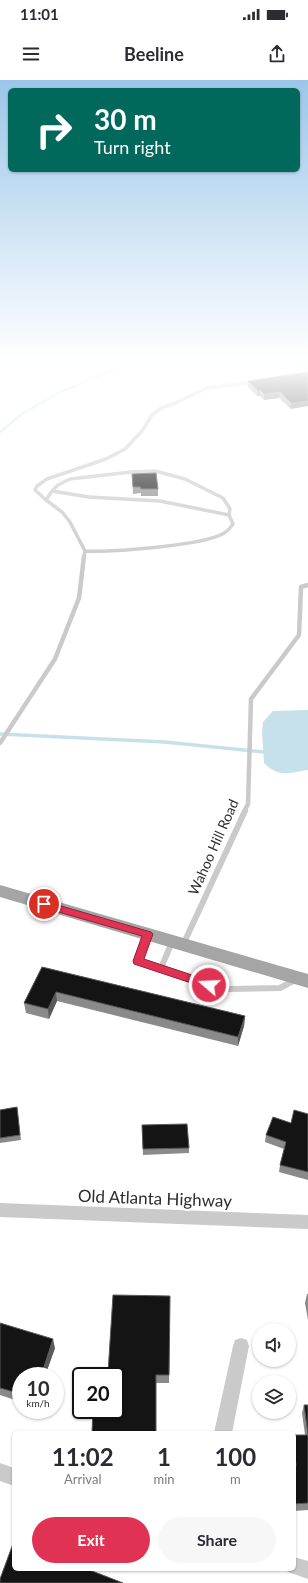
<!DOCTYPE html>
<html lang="en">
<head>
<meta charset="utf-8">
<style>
  body { margin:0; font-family:Lato,sans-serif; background:#f7f7f7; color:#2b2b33; height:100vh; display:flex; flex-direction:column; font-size:15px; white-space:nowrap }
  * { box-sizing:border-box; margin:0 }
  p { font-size:13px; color:#7c7c81 }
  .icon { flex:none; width:22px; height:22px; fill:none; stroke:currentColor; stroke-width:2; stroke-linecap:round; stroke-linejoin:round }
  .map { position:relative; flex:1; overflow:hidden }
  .sheet { position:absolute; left:12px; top:1351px; width:284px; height:140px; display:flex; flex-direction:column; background:#fff; border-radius:6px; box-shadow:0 1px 3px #0004 }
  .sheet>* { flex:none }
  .guide { position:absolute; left:8px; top:8px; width:292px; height:84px; border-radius:6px; box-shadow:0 1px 3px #0004; background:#00695c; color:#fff; overflow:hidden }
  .tools { position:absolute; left:252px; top:1243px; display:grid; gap:8px }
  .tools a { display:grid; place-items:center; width:44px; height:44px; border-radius:50%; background:#fff; box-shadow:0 1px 3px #0004; font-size:20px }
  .speed { position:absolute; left:12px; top:1287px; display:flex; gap:8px; font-size:20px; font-weight:700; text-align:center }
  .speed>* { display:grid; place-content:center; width:52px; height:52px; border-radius:50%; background:#fff; box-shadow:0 1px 3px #0004; line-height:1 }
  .speed small { font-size:10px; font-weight:400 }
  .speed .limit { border:2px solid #111; border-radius:6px; background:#fff; color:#111 }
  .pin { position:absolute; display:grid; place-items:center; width:34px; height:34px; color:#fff; margin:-17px; border:2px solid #fff; border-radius:50%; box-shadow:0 1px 4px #0007 }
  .me { position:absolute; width:44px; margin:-22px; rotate:289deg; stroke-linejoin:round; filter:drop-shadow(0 0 3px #0008) }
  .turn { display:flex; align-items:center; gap:14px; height:84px; padding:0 20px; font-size:18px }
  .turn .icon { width:52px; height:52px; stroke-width:2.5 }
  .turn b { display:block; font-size:28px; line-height:34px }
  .eta { display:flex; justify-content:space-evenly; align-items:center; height:68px; text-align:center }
  .eta b { font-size:24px; font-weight:700; line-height:28px }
  .action { display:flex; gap:8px; margin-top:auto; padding:8px 20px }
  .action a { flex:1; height:46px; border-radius:24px; background:#e03354; color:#fff; font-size:16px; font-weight:700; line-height:46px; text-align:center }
  .action a+a { background:#f7f7f7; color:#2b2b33 }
  .status { display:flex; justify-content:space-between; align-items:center; height:28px; padding:0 20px; background:#fff; direction:ltr }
  .status svg { height:11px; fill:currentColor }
  header { display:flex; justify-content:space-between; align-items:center; height:52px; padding:0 20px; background:#fff; font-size:18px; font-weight:700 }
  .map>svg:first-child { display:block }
</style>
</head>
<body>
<div class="status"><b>11:01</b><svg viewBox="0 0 49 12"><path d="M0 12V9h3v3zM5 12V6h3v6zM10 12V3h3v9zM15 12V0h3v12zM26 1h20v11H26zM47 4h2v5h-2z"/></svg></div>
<header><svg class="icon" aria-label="menu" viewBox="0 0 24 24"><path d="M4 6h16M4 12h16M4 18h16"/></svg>Beeline<svg class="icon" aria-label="share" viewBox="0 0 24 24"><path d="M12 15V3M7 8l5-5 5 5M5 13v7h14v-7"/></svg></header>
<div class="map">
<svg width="308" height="1503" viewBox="0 0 308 1503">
  <rect width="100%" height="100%" fill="#fff"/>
  <!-- water -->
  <path fill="#c7e1ea" d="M 308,630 L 308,690 C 288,693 279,698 264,683 L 262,653 L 263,642 L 273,631 Z"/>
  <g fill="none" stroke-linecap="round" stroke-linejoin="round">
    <!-- stream-far1 -->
    <path stroke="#c7e1ea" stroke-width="2.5" d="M 129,284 L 151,286 L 273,286
      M 0,352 L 22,334 L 58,313 L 131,283"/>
    <!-- stream -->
    <path stroke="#c7e1ea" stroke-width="3.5" d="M 0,654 L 165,662 L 263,672"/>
    <!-- service-far2 -->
    <path stroke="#cacaca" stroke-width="3.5" d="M 301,283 L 308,291
      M 52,411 L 58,405 L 70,399 L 131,392 L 155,391 L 185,399 L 223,418 L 230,429 L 229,435 L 233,444 C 231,446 230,449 227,451 C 211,466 109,472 85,471
      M 46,420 L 35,410 L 37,406 L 47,399 L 106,379 L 125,369 L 142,351 L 152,335 L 161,328 L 178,322 L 207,308 L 255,302
      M 84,477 L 85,471 L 70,442 L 62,432 L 46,420 L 52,411 L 89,417 L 160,421 L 229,435"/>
    <!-- service-far1 -->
    <path stroke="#cacaca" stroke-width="4.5" d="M 0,663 L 55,579 L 79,518 L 84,476
      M 244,732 L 248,724 L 251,619 L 299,555 L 301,507 L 308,505"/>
    <!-- service -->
    <path stroke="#cacaca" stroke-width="6" d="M 148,854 L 138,881 L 161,888 L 172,862
      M 183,865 L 245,731
      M 161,888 L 209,905 L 228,909 L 280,908 L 297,899"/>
    <!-- minor -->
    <path fill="#cacaca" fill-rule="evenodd" d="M 0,1123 L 308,1135 L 308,1149 L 0,1137 Z
      M 241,1258 L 247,1260 L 249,1266 L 232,1353 L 214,1353 L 233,1266 L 235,1260 Z
      M 0,1383 L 14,1388 L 14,1406 L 0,1401 Z
      M 294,1477 L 308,1481 L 308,1499 L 288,1492 L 286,1489 L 294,1489 Z"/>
    <!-- primary -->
    <path fill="#a5a5a5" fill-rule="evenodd" d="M 0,805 L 308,894 L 308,908 L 0,817 Z"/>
  </g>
  <!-- wall -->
  <path fill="#8a8a8a" d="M 308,292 L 291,329 L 279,318 L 264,320 L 260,316 L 257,316 L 248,307 L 248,301 Z
    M 132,394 L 158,409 L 158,416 L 141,416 L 141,413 L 133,414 Z
    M 42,887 L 245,936 L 244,946 L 238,966 L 57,921 L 49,939 L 26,933 L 24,923 Z
    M 17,1027 L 21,1060 L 0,1063 L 0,1030 Z
    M 308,1034 L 308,1100 L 279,1092 L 280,1085 L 284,1069 L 265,1062 L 266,1055 L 291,1043 Z
    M 142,1045 L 189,1068 L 189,1073 L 143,1075 Z
    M 307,1214 L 308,1214 L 308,1240 L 305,1223 Z
    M 170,1216 L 169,1303 L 156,1303 L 156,1353 L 92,1353 L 93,1330 L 108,1293 Z
    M 0,1243 L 55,1268 L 45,1296 L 21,1296 L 21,1322 L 0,1315 Z
    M 304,1325 L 308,1325 L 308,1430 L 294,1431 L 294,1355 L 305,1355 L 302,1333 Z"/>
  <!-- shaded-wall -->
  <path fill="#5a5a5a" d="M 260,310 L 260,316 L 257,316 L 258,311 Z
    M 280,312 L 279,318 L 264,320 L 264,314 Z
    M 308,321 L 308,326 L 291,329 L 291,323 Z
    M 56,912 L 57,921 L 49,939 L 48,929 Z
    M 245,936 L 244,946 L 238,966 L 238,957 Z
    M 53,1259 L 55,1268 L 45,1296 L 41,1296 Z"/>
  <!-- building -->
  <path fill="#141414" stroke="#5a5a5a" d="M 308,292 L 308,321 L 291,323 L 280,312 L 264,314 L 260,310 L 258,311 L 248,301 Z
    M 156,393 L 158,409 L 141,409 L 140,407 L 133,407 L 132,394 Z
    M 42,887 L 245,936 L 238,957 L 56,912 L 48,929 L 24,923 Z
    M 17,1027 L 20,1055 L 0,1058 L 0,1030 Z
    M 294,1030 L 308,1034 L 308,1092 L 280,1085 L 286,1062 L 266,1055 L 273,1037 L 291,1043 Z
    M 187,1044 L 189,1068 L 143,1069 L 142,1045 Z
    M 113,1215 L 170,1216 L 169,1295 L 156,1295 L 156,1353 L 92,1352 L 93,1330 L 115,1330 L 115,1296 L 95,1296 L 95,1293 L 108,1293 Z
    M 0,1243 L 53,1259 L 41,1296 L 21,1296 L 21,1314 L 0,1308 Z
    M 304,1325 L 308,1325 L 308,1423 L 294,1424 L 294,1386 L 296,1386 L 294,1367 L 294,1355 L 308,1355 Z
    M 14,1461 L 14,1489 L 87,1489 L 123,1503 L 0,1503 L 0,1499 Z"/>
  <!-- sky -->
  <linearGradient id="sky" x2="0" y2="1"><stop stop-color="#9bc6e9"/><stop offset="0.57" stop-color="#fff"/><stop offset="1" stop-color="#fff" stop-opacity="0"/></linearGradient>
  <rect width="308" height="493" fill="url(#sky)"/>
  <!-- route -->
  <path fill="#e03354" stroke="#922137" d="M 44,821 L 151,852 L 153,854 L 144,879 L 213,902 L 214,905 L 213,908 L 209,909 L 134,884 L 133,881 L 142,856 L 41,827 L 39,824 L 41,822 Z"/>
  <g text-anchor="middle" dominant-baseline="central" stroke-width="4" stroke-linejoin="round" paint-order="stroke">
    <!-- street labels -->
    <g font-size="14" fill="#2d2d2d" stroke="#fff">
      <text transform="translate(213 767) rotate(-66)">Wahoo Hill Road</text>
    </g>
    <!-- near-street labels -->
    <g font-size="17" fill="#2d2d2d" stroke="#fff">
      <text transform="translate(155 1118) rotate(2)">Old Atlanta Highway</text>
    </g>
  </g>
</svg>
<div class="tools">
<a><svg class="icon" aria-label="sound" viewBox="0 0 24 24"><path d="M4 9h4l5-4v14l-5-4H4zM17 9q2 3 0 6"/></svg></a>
<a><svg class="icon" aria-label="layers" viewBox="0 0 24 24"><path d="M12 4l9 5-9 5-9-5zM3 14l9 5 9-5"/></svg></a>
</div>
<div class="speed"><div>10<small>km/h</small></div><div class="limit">20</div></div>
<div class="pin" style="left:44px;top:824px;background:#d93025"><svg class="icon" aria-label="arrive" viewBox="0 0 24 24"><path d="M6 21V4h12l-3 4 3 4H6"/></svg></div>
<svg class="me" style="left:209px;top:905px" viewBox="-20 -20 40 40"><circle r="17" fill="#e03354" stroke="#fff" stroke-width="3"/><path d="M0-11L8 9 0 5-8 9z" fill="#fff"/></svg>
<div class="guide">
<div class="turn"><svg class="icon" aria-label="right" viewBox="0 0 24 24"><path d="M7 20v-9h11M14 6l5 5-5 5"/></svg><div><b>30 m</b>Turn right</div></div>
</div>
<section class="sheet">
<div class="eta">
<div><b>11:02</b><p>Arrival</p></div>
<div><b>1</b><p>min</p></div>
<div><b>100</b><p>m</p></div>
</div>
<div class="action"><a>Exit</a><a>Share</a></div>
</section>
</div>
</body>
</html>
